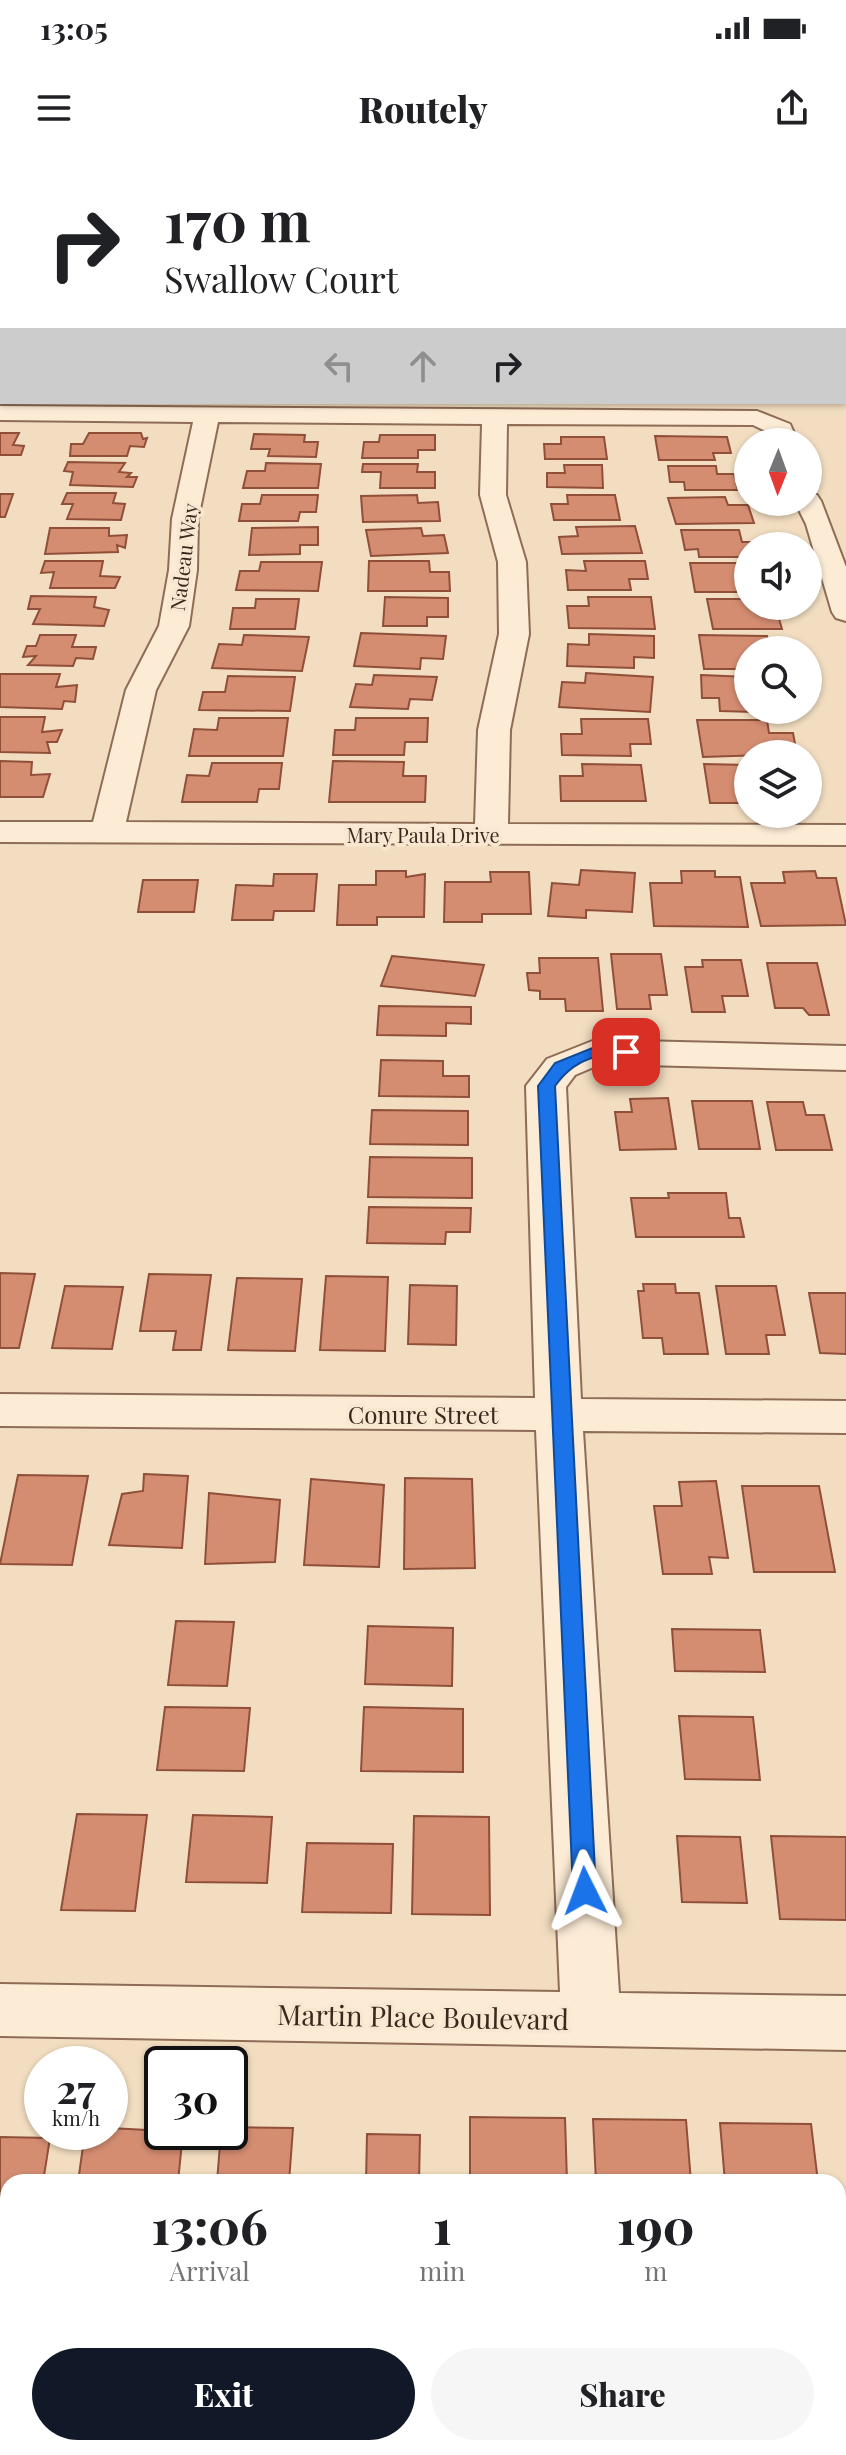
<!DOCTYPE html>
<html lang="en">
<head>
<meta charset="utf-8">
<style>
  body { margin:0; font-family:"Playfair Display",serif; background:#f6f6f6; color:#202124; height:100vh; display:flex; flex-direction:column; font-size:30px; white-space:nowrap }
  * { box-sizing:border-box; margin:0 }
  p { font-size:26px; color:#757577 }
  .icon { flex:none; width:44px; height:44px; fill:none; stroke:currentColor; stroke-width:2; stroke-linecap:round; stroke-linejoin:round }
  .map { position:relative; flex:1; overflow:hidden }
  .panel { position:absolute; left:0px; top:2014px; width:846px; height:282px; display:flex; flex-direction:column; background:#fff; border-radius:24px 24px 0 0; box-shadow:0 2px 6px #0004 }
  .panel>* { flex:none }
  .banner { position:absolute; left:0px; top:0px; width:846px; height:244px; box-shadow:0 2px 6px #0004; background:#fff; color:#202124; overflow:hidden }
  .needle { width:52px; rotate:181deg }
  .controls { position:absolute; left:734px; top:268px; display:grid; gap:16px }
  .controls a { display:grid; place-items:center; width:88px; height:88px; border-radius:50%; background:#fff; box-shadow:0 2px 6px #0004; font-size:40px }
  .speed { position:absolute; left:24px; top:1886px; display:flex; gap:16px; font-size:40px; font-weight:700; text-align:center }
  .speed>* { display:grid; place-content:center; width:104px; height:104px; border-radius:50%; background:#fff; box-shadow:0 2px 6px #0004; line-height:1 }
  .speed small { font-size:20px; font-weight:400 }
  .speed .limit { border:4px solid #111; border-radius:12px; background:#fff; color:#111 }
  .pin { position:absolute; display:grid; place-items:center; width:68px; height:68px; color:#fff; margin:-34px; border-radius:16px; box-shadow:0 4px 12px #0006 }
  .me { position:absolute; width:88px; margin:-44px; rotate:357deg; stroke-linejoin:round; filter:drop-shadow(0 0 6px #0008) }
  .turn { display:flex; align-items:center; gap:28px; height:168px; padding:0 32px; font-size:36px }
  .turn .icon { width:104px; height:104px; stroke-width:2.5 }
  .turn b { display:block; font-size:56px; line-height:68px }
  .lanes { display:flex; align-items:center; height:76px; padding:0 32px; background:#0003; justify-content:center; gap:40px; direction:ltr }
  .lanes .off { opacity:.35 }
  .eta { display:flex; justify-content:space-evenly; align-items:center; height:136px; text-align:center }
  .eta b { font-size:48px; font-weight:800; line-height:56px }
  .cta { display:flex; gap:16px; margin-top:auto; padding:16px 32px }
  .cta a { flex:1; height:92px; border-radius:48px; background:#111827; color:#fff; font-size:32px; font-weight:800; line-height:92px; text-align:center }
  .cta a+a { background:#f6f6f6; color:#202124 }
  .status { display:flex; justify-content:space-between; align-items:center; height:56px; padding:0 40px; background:#fff; direction:ltr }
  .status svg { height:22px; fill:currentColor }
  header { display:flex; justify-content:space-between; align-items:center; height:104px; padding:0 32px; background:#fff; font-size:36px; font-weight:800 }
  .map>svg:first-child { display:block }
</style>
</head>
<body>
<div class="status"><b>13:05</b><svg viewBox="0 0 49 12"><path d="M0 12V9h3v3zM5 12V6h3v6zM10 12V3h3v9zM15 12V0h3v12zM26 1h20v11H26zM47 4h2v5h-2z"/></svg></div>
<header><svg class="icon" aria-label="menu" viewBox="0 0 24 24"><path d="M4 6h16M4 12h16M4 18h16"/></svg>Routely<svg class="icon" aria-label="share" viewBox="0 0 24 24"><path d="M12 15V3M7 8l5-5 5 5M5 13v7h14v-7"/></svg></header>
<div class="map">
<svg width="846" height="2295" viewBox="0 0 846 2295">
  <rect width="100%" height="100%" fill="#f2ddc0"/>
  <!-- building -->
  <path fill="#d58d72" stroke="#904f39" stroke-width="2" d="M 0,273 L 19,273 L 13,285 L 24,286 L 21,295 L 0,295 Z
    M 89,273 L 141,273 L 143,279 L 147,278 L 144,287 L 130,286 L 127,296 L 70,296 L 71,284 L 83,284 Z
    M 254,274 L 305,275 L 304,282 L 318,282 L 316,297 L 268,296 L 270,289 L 251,289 Z
    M 380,275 L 435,275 L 435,290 L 418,290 L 418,298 L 362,298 L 364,282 L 379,282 Z
    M 655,276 L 727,277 L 731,293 L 713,293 L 715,300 L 659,300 Z
    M 561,277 L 604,277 L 607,299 L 545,299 L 544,284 L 561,284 Z
    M 68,302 L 125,303 L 119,312 L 131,313 L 127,317 L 137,317 L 133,327 L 70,325 L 73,312 L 64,311 Z
    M 266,303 L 321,304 L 318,328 L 243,328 L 247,311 L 265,311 Z
    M 363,304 L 418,304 L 417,312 L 435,312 L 435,328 L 380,328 L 381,312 L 362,312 Z
    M 564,305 L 602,305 L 603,328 L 547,327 L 547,313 L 565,313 Z
    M 668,306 L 716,306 L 717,314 L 734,314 L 738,330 L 685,330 L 684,322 L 670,322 Z
    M 67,333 L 116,333 L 113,343 L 125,344 L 121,360 L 67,359 L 73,344 L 62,344 Z
    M 0,334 L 13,334 L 5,357 L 0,357 Z
    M 262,335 L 318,335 L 316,352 L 300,352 L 298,361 L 239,361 L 242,344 L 260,344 Z
    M 417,335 L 418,343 L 438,342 L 440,361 L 363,362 L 361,336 Z
    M 567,335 L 615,335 L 620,360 L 554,360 L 551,344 L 568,344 Z
    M 725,337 L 728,345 L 748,345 L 754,363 L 676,364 L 668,338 Z
    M 635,366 L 642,393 L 562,394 L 559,377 L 578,376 L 576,367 Z
    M 318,367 L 318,385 L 300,385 L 300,394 L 249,395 L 252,368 Z
    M 50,368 L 109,368 L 109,376 L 127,375 L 125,388 L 117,385 L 118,392 L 45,394 Z
    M 421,368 L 423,376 L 444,375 L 448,393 L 371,396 L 366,370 Z
    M 681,370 L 739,370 L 742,382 L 761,382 L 763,386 L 748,386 L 748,397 L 699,397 L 698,389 L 685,390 Z
    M 45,401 L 103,401 L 100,416 L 120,417 L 115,428 L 50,428 L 54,412 L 41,413 Z
    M 369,401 L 429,401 L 430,412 L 449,412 L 450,431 L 368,431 Z
    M 584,401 L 645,401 L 648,419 L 629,419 L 631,430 L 568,430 L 566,410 L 586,411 Z
    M 261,402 L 322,402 L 318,431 L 236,430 L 240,411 L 259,411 Z
    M 690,403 L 748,403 L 748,432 L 695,432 Z
    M 31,436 L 96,437 L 94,447 L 109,450 L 104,466 L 33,464 L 40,449 L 28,449 Z
    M 385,437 L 448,438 L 448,457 L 427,457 L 427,466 L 383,466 Z
    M 588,437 L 651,437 L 655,469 L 569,468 L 567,446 L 589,446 Z
    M 256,439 L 299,439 L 295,469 L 230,469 L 233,448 L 255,448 Z
    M 707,439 L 748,439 L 748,446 L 776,449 L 782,469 L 713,469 Z
    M 361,473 L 446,476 L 443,499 L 421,498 L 420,509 L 354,506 Z
    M 589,474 L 654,476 L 654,498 L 634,497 L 634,508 L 567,506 L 568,484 L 589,485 Z
    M 40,475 L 76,475 L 72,487 L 96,487 L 93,499 L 76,498 L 73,506 L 28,505 L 36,496 L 23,497 L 27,486 L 36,486 Z
    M 244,475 L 309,477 L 302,511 L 212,508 L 219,484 L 242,485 Z
    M 699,475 L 767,476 L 769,486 L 790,486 L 790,490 L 748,490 L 748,509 L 704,509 Z
    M 586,513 L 653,517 L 650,552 L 559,547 L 562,522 L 585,523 Z
    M 0,514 L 60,514 L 56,527 L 77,525 L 75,542 L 64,541 L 62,549 L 0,547 Z
    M 374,515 L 437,517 L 432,540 L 410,539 L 408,549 L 350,547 L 356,524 L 372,525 Z
    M 701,515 L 748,517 L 748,550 L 791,553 L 720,551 L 719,538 L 702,538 Z
    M 228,516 L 295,517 L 290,551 L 199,550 L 203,532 L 225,532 Z
    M 0,557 L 45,557 L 42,572 L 62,570 L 57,582 L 47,582 L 50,593 L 0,592 Z
    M 219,558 L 288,558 L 283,596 L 189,596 L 194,569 L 217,570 Z
    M 356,558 L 428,558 L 427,582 L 405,582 L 404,595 L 333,595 L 335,570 L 355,570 Z
    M 581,559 L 648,559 L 651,584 L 630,584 L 631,596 L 562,595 L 561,574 L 582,574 Z
    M 697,560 L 767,560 L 769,573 L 793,573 L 797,594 L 703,597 Z
    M 0,601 L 32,602 L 31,615 L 50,614 L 43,637 L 0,637 Z
    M 333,601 L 404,602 L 403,616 L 426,616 L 425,642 L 329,642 Z
    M 212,603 L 282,603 L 279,629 L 259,629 L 257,642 L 182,642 L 187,615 L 209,616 Z
    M 582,604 L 641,605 L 646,641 L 561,641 L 560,616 L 583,616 Z
    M 704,604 L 748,605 L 748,643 L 710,643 Z
    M 581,710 L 635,713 L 632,752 L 586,750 L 586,758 L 548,756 L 552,723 L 579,725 Z
    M 376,711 L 406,711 L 406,717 L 425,714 L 424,757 L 377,757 L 377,765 L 337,765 L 339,725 L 376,725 Z
    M 681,711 L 715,711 L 715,717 L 740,717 L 748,767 L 654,766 L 650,723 L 682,723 Z
    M 815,711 L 817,718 L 836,718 L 846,765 L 761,766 L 751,723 L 785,723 L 783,712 Z
    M 490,712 L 529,712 L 531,754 L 482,754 L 482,762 L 444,762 L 445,722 L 491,722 Z
    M 274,714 L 317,714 L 314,751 L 274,751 L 273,760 L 232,760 L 236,725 L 273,726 Z
    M 143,720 L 198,720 L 194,752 L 138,752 Z
    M 611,794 L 661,794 L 667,835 L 649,835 L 651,849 L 617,849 Z
    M 392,796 L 484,805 L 475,836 L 381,826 Z
    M 539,798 L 598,798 L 603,851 L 566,851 L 565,839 L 540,839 L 540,831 L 529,830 L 527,813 L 540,813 Z
    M 702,800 L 741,800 L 748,836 L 722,836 L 725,852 L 692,852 L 685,807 L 703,807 Z
    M 767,803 L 817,803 L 829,855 L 809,855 L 803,848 L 775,848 Z
    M 379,846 L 471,847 L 471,864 L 446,863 L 446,876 L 377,875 Z
    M 381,900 L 443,901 L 443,916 L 469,916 L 469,937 L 379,936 Z
    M 668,938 L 676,989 L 620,990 L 615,952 L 632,952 L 630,939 Z
    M 692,941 L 752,941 L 760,989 L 699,989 Z
    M 767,942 L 803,942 L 806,955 L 824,955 L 832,990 L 776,990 Z
    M 372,950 L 468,951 L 468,985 L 370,984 Z
    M 370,997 L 472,998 L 472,1038 L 368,1037 Z
    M 668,1033 L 726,1033 L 729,1058 L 740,1058 L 744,1077 L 636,1077 L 631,1038 L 669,1038 Z
    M 369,1047 L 471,1048 L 470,1072 L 446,1072 L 445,1084 L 367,1083 Z
    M 0,1113 L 35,1114 L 19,1188 L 0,1188 Z
    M 149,1114 L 211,1115 L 201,1190 L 173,1190 L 176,1171 L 140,1171 Z
    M 326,1116 L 388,1117 L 385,1191 L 320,1190 Z
    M 237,1118 L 302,1119 L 295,1191 L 228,1190 Z
    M 643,1124 L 675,1124 L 676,1133 L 699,1133 L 708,1194 L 664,1194 L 662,1178 L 643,1178 L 638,1131 L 644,1131 Z
    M 410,1125 L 457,1126 L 456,1185 L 408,1184 Z
    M 65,1126 L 123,1127 L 112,1189 L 52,1188 Z
    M 716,1126 L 776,1126 L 785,1175 L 766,1175 L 769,1194 L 726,1194 Z
    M 809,1133 L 846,1133 L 846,1194 L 820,1193 Z
    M 144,1314 L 188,1316 L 182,1388 L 109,1385 L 122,1334 L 143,1331 Z
    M 18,1315 L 88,1316 L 72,1405 L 0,1404 Z
    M 405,1318 L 472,1319 L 475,1408 L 404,1409 Z
    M 311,1319 L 384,1325 L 379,1407 L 304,1405 Z
    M 716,1321 L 728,1398 L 709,1397 L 712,1414 L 663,1414 L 654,1346 L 682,1346 L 679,1322 Z
    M 742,1326 L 819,1326 L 835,1412 L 754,1412 Z
    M 209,1333 L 280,1340 L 275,1402 L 205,1404 Z
    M 176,1461 L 234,1462 L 227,1526 L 168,1525 Z
    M 368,1466 L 453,1468 L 452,1526 L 365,1524 Z
    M 672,1469 L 760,1470 L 765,1512 L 675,1511 Z
    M 165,1547 L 250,1548 L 244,1611 L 157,1610 Z
    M 364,1547 L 463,1549 L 463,1612 L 361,1611 Z
    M 679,1556 L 753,1557 L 760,1620 L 685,1619 Z
    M 77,1654 L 147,1655 L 135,1751 L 61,1750 Z
    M 193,1655 L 272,1657 L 267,1723 L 186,1722 Z
    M 414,1656 L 489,1657 L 490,1755 L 412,1754 Z
    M 677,1676 L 740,1677 L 747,1743 L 682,1742 Z
    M 771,1676 L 846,1677 L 846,1760 L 780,1759 Z
    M 307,1683 L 393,1684 L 391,1753 L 302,1752 Z
    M 470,1957 L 565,1958 L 567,2022 L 470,2022 Z
    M 593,1959 L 686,1960 L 691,2022 L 596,2022 Z
    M 720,1963 L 811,1964 L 818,2022 L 725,2022 Z
    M 230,1967 L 293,1968 L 289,2022 L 217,2022 L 221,1972 L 230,1972 Z
    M 110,1968 L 183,1972 L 178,2022 L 78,2022 L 85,1972 L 110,1972 Z
    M 367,1974 L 420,1975 L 419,2022 L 366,2022 Z
    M 0,1977 L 50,1978 L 43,2022 L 8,2022 L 8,2081 L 0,2081 Z
    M 0,2193 L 8,2193 L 8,2288 L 438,2288 L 438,2295 L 0,2295 Z"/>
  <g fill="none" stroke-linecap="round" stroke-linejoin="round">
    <defs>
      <path id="minor" d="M 0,0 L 9,2 L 2,2 L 2,12 Z
        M 347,0 L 365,0 L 365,2 L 347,2 Z
        M 0,152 L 2,152 L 2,166 L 0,166 Z
        M 0,246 L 757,251 L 790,264 L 798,282 L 772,282 L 770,273 L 753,265 L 507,264 L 506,335 L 526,402 L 529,474 L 510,570 L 508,664 L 846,665 L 846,685 L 0,682 L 0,662 L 93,662 L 126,530 L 159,466 L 169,410 L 172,359 L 193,262 L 0,260 ZM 218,262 L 482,264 L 480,335 L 498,402 L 499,474 L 478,570 L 475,664 L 126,662 L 156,530 L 189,466 L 197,410 L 198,359 Z
        M 808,333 L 817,335 L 821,341 L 846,407 L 846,461 L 836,458 L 832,452 L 806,364 L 795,342 L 808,342 Z
        M 595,880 L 846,886 L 846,910 L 601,904 L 575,915 L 566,927 L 581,1239 L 846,1241 L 846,1273 L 583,1271 L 619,1833 L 846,1836 L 846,1890 L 0,1876 L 0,1824 L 560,1832 L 536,1270 L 0,1266 L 0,1234 L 535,1238 L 526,926 L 547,899 Z"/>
    </defs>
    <!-- minor casing -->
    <use href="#minor" stroke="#8e6c56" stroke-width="4"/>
    <!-- minor -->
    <use href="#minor" fill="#fcebd5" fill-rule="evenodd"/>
  </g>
  <!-- route -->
  <path fill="#1a73e8" stroke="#114b97" stroke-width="2" d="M 595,887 L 626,888 L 634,892 C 623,901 609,894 596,897 C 578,901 565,912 555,926 L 596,1731 L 593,1738 L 585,1741 L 576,1738 L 573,1731 L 538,926 L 555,903 Z"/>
  <g text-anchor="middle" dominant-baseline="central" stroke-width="7" stroke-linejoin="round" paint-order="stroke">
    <!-- far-street labels -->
    <g font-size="20" fill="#3c271c" stroke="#f9e8d1">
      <text transform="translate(183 397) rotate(-83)">Nadeau Way</text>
      <text x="423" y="674">Mary Paula Drive</text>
    </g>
    <!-- street labels -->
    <g font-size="24" fill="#3c271c" stroke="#f9e8d1">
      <text x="423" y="1254">Conure Street</text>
    </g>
    <!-- near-street labels -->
    <g font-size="28" fill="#3c271c" stroke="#f9e8d1">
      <text transform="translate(423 1856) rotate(1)">Martin Place Boulevard</text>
    </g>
  </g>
</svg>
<div class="controls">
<a><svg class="needle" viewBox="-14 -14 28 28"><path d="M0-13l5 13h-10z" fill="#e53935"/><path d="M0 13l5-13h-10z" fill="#757577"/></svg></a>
<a><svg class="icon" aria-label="sound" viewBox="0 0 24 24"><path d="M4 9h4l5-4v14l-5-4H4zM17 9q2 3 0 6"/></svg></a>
<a><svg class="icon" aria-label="search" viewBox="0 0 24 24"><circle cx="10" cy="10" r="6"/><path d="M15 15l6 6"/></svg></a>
<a><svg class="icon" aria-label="layers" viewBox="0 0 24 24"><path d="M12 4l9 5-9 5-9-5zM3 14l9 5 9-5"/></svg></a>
</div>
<div class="speed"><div>27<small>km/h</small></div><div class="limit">30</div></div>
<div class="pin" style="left:626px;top:892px;background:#d93025"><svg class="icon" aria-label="arrive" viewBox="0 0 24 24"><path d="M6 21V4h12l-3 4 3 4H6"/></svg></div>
<svg class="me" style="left:585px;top:1731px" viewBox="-20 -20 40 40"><path d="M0-17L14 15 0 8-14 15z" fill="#1a73e8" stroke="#fff" stroke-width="4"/></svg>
<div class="banner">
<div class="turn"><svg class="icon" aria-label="right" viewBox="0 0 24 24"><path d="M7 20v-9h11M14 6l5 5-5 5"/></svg><div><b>170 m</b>Swallow Court</div></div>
<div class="lanes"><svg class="icon off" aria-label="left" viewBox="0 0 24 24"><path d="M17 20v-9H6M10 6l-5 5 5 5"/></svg><svg class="icon off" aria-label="ahead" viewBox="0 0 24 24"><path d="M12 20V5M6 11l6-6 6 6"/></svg><svg class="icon" aria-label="right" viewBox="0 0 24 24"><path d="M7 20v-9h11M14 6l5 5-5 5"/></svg></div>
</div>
<section class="panel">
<div class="eta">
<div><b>13:06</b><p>Arrival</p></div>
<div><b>1</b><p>min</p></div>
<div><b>190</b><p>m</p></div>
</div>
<div class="cta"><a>Exit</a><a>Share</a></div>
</section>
</div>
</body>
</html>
